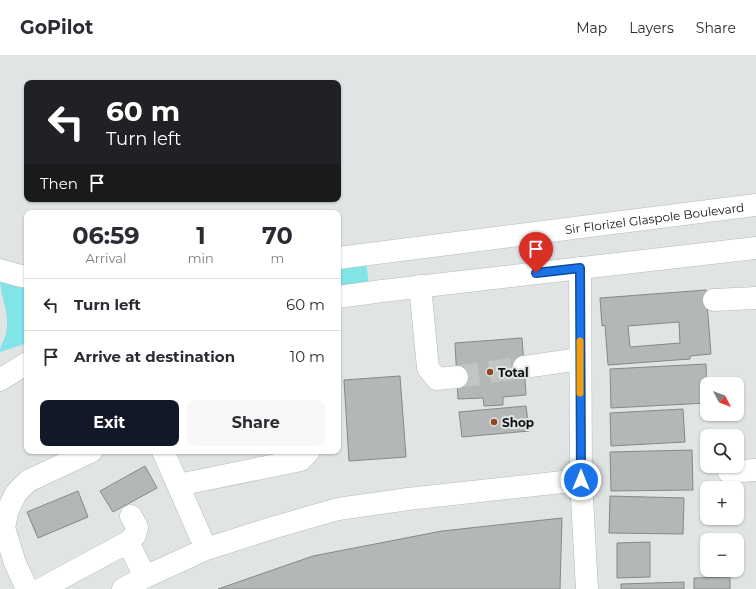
<!DOCTYPE html>
<html lang="en">
<head>
<meta charset="utf-8">
<style>
  body { margin:0; font-family:Montserrat,sans-serif; background:#f7f7f7; color:#2b2b33; height:100vh; display:flex; flex-direction:column; font-size:15px; white-space:nowrap }
  * { box-sizing:border-box; margin:0 }
  p { font-size:13px; color:#7c7c81 }
  .icon { flex:none; width:22px; height:22px; fill:none; stroke:currentColor; stroke-width:2; stroke-linecap:round; stroke-linejoin:round }
  .map { position:relative; flex:1; overflow:hidden }
  .details { position:absolute; left:24px; top:154px; width:317px; height:244px; display:flex; flex-direction:column; background:#fff; border-radius:8px; box-shadow:0 1px 3px #0004 }
  .details>* { flex:none }
  .banner { position:absolute; left:24px; top:24px; width:317px; height:122px; border-radius:8px; box-shadow:0 1px 3px #0004; background:#202124; color:#fff; overflow:hidden }
  .needle { width:26px; rotate:131deg }
  .tools { position:absolute; left:700px; top:321px; display:grid; gap:8px }
  .tools a { display:grid; place-items:center; width:44px; height:44px; border-radius:8px; background:#fff; box-shadow:0 1px 3px #0004; font-size:20px }
  .pin { position:absolute; display:grid; place-items:center; width:34px; height:34px; color:#fff; margin:-41px -17px; border-radius:50% 50% 50% 0; rotate:-45deg; box-shadow:0 0 4px #0007 }
  .pin .icon { rotate:45deg }
  .me { position:absolute; width:44px; margin:-22px; rotate:0deg; stroke-linejoin:round; filter:drop-shadow(0 0 3px #0008) }
  .turn { display:flex; align-items:center; gap:14px; height:84px; padding:0 16px; font-size:18px }
  .turn .icon { width:52px; height:52px; stroke-width:2.5 }
  .turn b { display:block; font-size:28px; line-height:34px }
  .then { display:flex; align-items:center; height:38px; padding:0 16px; background:#0003; gap:8px; font-size:15px }
  .eta { display:flex; justify-content:space-evenly; align-items:center; height:68px; text-align:center }
  .eta b { font-size:24px; font-weight:700; line-height:28px }
  .primary-button { display:flex; gap:8px; margin-top:auto; padding:8px 16px }
  .primary-button a { flex:1; height:46px; border-radius:8px; background:#111827; color:#fff; font-size:16px; font-weight:700; line-height:46px; text-align:center }
  .primary-button a+a { background:#f7f7f7; color:#2b2b33 }
  ul { padding:0; list-style:none }
  li { display:flex; align-items:center; gap:12px; height:52px; padding:0 16px; border-top:1px solid #e1e1e2 }
  li div { flex:1 }
  li b { display:block; font-size:15px }
  li em { font-style:normal }
  header { display:flex; align-items:center; gap:24px; box-sizing:border-box; height:56px; padding:0 20px; background:#fff; border-bottom:1px solid #e1e1e2 }
  header strong { font-size:19px }
  nav { display:flex; gap:22px; margin-inline-start:auto; font-size:14px }
  .map>svg:first-child { display:block }
</style>
</head>
<body>
<header>
<strong>GoPilot</strong>
<nav><a>Map</a><a>Layers</a><a>Share</a></nav>
</header>
<div class="map">
<svg width="756" height="533" viewBox="0 0 756 533">
  <rect width="100%" height="100%" fill="#e0e4e4"/>
  <!-- green -->
  <path fill="#81e4e7" d="M 366,205 L 369,229 L 338,232 L 338,212 Z
    M 0,224 L 16,230 L 27,232 L 27,287 L 0,296 C 0,290 3,286 5,281 C 7,276 7,270 7,265 C 7,251 0,237 0,224 Z"/>
  <!-- building -->
  <path fill="#b3b7b7" stroke="#848888" fill-rule="evenodd" d="M 706,234 L 711,298 L 690,300 L 690,303 L 608,309 L 605,269 L 602,270 L 600,242 ZM 679,266 L 680,287 L 630,291 L 628,270 Z
    M 522,282 L 526,339 L 503,341 L 503,349 L 484,350 L 483,342 L 458,343 L 455,287 Z
    M 706,308 L 707,347 L 611,352 L 610,313 Z
    M 400,320 L 406,401 L 349,405 L 344,324 Z
    M 526,350 L 529,375 L 462,381 L 459,356 Z
    M 683,353 L 685,386 L 611,390 L 610,357 Z
    M 692,394 L 693,434 L 611,435 L 610,396 Z
    M 145,410 L 157,432 L 113,456 L 100,435 Z
    M 78,435 L 88,461 L 38,482 L 27,456 Z
    M 610,440 L 684,442 L 683,478 L 609,477 Z
    M 562,462 L 560,533 L 218,533 L 313,500 L 442,475 Z
    M 650,486 L 650,521 L 617,522 L 617,487 Z
    M 730,521 L 730,533 L 694,533 L 694,522 Z
    M 684,526 L 684,533 L 621,533 L 621,528 Z"/>
  <g fill="none" stroke-linecap="round" stroke-linejoin="round">
    <!-- minor-tunnel -->
    <path stroke="#c1c5c5" stroke-width="22" stroke-dasharray="22 11" stroke-linecap="butt" d="M 457,321 L 524,311"/>
    <defs>
      <path id="minor" d="M 580,212 L 581,424 L 587,533
        M 420,230 L 428,312 L 437,323 L 457,321
        M 714,244 L 756,242
        M 524,311 L 580,303
        M 163,395 L 206,493
        M 729,416 L 756,414
        M 178,429 L 301,404 L 309,395
        M 128,486 L 145,521
        M 27,533 L 15,507 L 4,472 L 7,456 L 16,437 L 28,425 L 92,395
        M 41,533 L 128,486 L 135,479 L 137,471 L 131,460
        M 123,533 L 145,521 L 206,493 L 272,472 L 338,453 L 408,443 L 581,424"/>
      <g id="highway">
        <path id="s1" d="M 338,202 L 756,149"/>
        <path d="M 0,214 L 17,219 L 27,221"/>
        <path d="M 338,241 L 382,235 L 756,192"/>
        <path d="M 0,324 L 27,307"/>
      </g>
    </defs>
    <!-- minor casing -->
    <use href="#minor" stroke="#b3b8b8" stroke-width="23"/>
    <!-- highway casing -->
    <use href="#highway" stroke="#b3b8b8" stroke-width="23"/>
    <!-- minor -->
    <use href="#minor" stroke="#fff" stroke-width="22"/>
    <!-- highway -->
    <use href="#highway" stroke="#fff" stroke-width="22"/>
  </g>
  <g fill="none" stroke-linecap="round" stroke-linejoin="round">
    <defs>
      <path id="route" d="M 536,217 L 580,212 L 581,424"/>
    </defs>
    <!-- route casing -->
    <use href="#route" stroke="#114b97" stroke-width="10"/>
    <!-- route -->
    <use href="#route" stroke="#1a73e8" stroke-width="7"/>
    <!-- slow -->
    <path stroke="#f59e0b" stroke-width="7" d="M 580,285 L 580,337"/>
  </g>
  <!-- markers -->
  <g fill="#8e4821" stroke="#e0e4e4" stroke-width="1.5">
    <circle cx="490" cy="316" r="4"/>
    <circle cx="494" cy="366" r="4"/>
  </g>
  <g text-anchor="middle" dominant-baseline="central" stroke-width="4" stroke-linejoin="round" paint-order="stroke">
    <!-- street labels -->
    <g font-size="12" fill="#111313" stroke="#e0e4e4">
      <text stroke="none"><textPath href="#s1" startOffset="319">Sir Florizel Glaspole Boulevard</textPath></text>
    </g>
    <!-- poi labels -->
    <g font-size="12" font-weight="bold" fill="#111313" stroke="#e0e4e4" text-anchor="start">
      <text x="498" y="316">Total</text>
      <text x="502" y="366">Shop</text>
    </g>
  </g>
</svg>
<div class="tools">
<a><svg class="needle" viewBox="-14 -14 28 28"><path d="M0-13l5 13h-10z" fill="#e53935"/><path d="M0 13l5-13h-10z" fill="#7c7c81"/></svg></a>
<a><svg class="icon" aria-label="search" viewBox="0 0 24 24"><circle cx="10" cy="10" r="6"/><path d="M15 15l6 6"/></svg></a>
<a>+</a>
<a>−</a>
</div>
<div class="pin" style="left:536px;top:217px;background:#d93025"><svg class="icon" aria-label="arrive" viewBox="0 0 24 24"><path d="M6 21V4h12l-3 4 3 4H6"/></svg></div>
<svg class="me" style="left:581px;top:424px" viewBox="-20 -20 40 40"><circle r="17" fill="#1a73e8" stroke="#fff" stroke-width="3"/><path d="M0-11L8 9 0 5-8 9z" fill="#fff"/></svg>
<div class="banner">
<div class="turn"><svg class="icon" aria-label="left" viewBox="0 0 24 24"><path d="M17 20v-9H6M10 6l-5 5 5 5"/></svg><div><b>60 m</b>Turn left</div></div>
<div class="then">Then<svg class="icon" aria-label="arrive" viewBox="0 0 24 24"><path d="M6 21V4h12l-3 4 3 4H6"/></svg></div>
</div>
<section class="details">
<div class="eta">
<div><b>06:59</b><p>Arrival</p></div>
<div><b>1</b><p>min</p></div>
<div><b>70</b><p>m</p></div>
</div>
<ul>
<li><svg class="icon" aria-label="left" viewBox="0 0 24 24"><path d="M17 20v-9H6M10 6l-5 5 5 5"/></svg><div><b>Turn left</b></div><em>60 m</em></li>
<li><svg class="icon" aria-label="arrive" viewBox="0 0 24 24"><path d="M6 21V4h12l-3 4 3 4H6"/></svg><div><b>Arrive at destination</b></div><em>10 m</em></li>
</ul>
<div class="primary-button"><a>Exit</a><a>Share</a></div>
</section>
</div>
</body>
</html>
